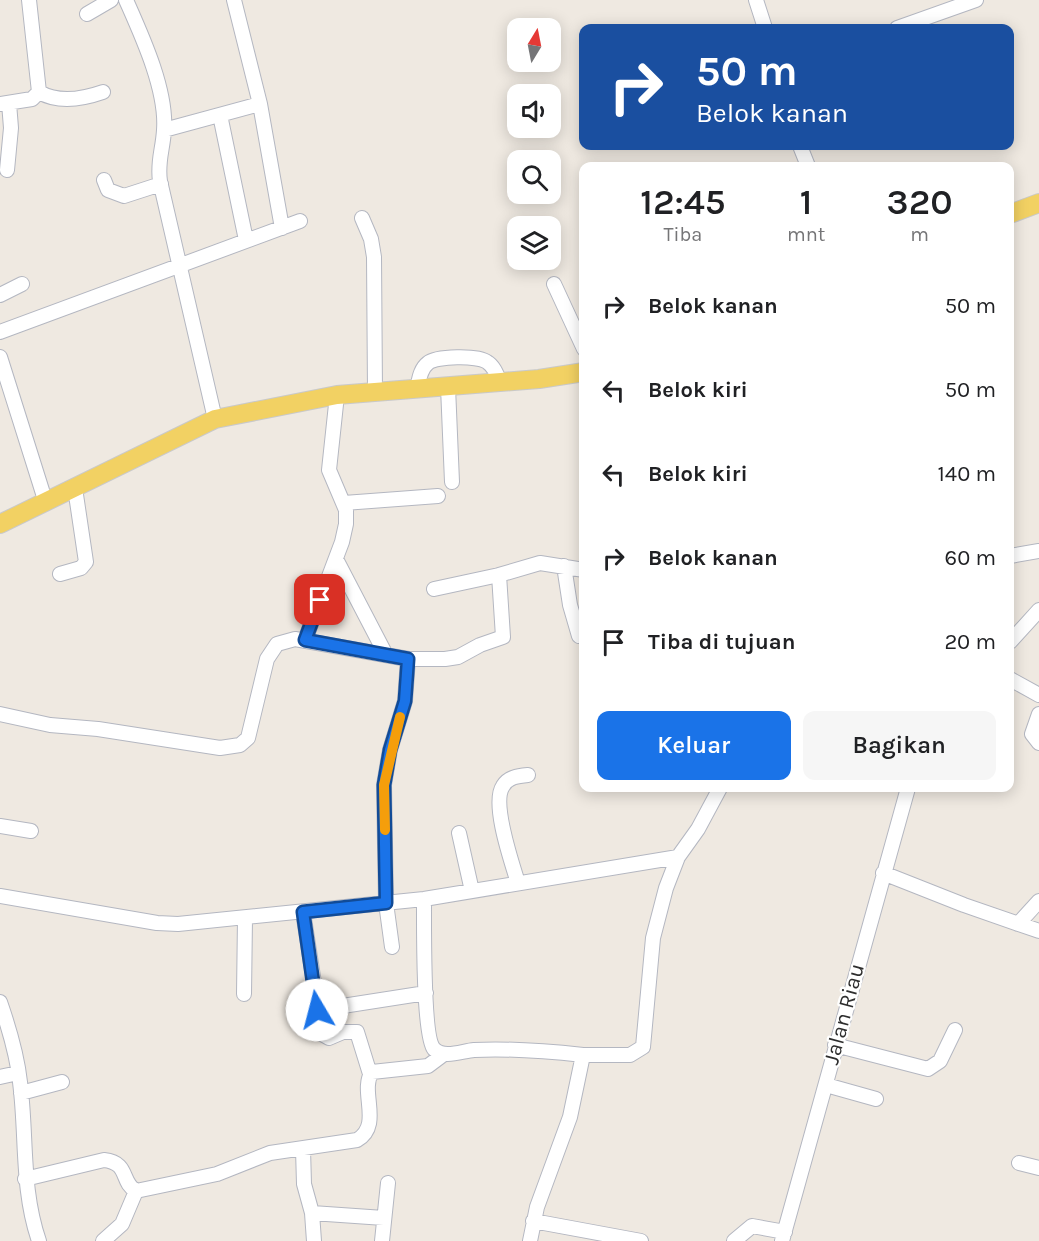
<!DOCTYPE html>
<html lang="id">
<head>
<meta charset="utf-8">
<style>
  body { margin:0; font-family:Karla,sans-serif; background:#f6f6f6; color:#202124; height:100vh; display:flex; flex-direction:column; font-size:22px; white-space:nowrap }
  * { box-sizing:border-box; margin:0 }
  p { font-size:20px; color:#757577 }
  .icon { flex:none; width:33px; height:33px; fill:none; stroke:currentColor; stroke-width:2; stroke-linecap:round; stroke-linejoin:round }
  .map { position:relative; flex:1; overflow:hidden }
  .sheet { position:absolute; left:579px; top:162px; width:435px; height:630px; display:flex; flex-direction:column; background:#fff; border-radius:12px; box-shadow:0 3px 15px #0003 }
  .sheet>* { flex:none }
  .top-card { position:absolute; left:579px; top:24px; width:435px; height:126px; border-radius:12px; box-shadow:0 3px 15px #0003; background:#1a4fa0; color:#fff; overflow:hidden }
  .needle { width:39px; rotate:10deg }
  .buttons { position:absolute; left:507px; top:18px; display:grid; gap:12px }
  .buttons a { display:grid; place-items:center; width:54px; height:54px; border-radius:12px; background:#fff; box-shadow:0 3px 15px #0003; font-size:30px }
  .pin { position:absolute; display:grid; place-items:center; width:51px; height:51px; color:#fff; margin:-26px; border-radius:12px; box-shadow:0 3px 9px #0006 }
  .me { position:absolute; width:66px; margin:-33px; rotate:352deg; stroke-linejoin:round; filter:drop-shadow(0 0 4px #0008) }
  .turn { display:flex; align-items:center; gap:21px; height:126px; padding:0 18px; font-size:27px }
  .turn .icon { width:78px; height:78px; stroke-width:2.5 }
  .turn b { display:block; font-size:42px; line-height:51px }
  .eta { display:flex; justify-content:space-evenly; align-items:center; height:102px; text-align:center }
  .eta b { font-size:36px; font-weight:600; line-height:42px }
  .primary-button { display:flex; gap:12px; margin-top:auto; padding:12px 18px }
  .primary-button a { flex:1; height:69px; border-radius:12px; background:#1a73e8; color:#fff; font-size:24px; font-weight:600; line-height:69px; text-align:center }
  .primary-button a+a { background:#f6f6f6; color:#202124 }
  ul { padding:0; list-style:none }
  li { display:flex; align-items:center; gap:18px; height:84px; padding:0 18px }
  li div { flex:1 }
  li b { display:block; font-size:22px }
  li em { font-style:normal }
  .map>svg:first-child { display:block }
</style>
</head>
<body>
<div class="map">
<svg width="1039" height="1241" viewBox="0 0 1039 1241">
  <rect width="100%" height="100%" fill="#efe9e1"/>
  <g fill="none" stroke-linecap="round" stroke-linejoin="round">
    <defs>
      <path id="minor" d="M 126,0 C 142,36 167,90 164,130 C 163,149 157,162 160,181 L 215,419
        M 756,0 L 765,28
        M 87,14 L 111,0
        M 897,28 L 976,0
        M 39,92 C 58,103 83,99 103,92
        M 0,104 L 32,99 L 39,92 L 29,0
        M 260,104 L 282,228
        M 220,115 L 246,240
        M 164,130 L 260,104 L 234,0
        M 800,146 L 808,166
        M 7,170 L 11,128 L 9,103
        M 104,180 L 108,190 L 124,196 L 161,184
        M 362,218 L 371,239 L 374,257 L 375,392
        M 554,284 L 584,349
        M 0,295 L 22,284
        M 0,332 L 300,221
        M 0,357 L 46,503
        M 448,387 L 452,482
        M 417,389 C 419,380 420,369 428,363 C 436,356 478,355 487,362 C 494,366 497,375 500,382
        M 344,503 L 438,496
        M 1010,556 L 1039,551
        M 336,559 L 386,655
        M 564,566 L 570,605 L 579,636
        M 60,574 L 81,568 L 86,562 L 75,488
        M 434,589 L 499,575
        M 305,640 L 342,542 L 346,524 L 346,510 L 329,470 L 337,395
        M 1010,642 L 1039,610
        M 1010,679 L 1039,695
        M 0,714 L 50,725 L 98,729 L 220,748 L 240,745 L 248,738 L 267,659 L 277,644 L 295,639 L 408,659 L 445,659 L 458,657 L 480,645 L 503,637 L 499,575 L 540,563 L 584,570
        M 1039,714 L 1032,734 L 1039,743
        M 0,826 L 31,831
        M 459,833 L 472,891
        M 883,873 L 964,905 L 1039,931
        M 518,883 C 512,863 491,803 503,786 C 508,777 518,776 528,775
        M 0,896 L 157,923 L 178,924 L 424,899 L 678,857
        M 424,899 C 424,921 423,1037 434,1049 C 444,1059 462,1051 474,1050 C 511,1048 546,1051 583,1055
        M 303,912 L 322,1034 L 329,1038 L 343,1032 L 357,1032 L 370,1074
        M 1018,924 L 1039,901
        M 392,947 L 386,903 L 384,785 L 390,750 L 405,701 L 408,659
        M 244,994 L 245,918
        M 0,1002 C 9,1028 17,1054 20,1082 C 27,1136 21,1189 39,1241
        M 317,1010 L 426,993
        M 835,1045 L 928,1069 L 940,1061 L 955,1030
        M 0,1077 L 18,1073
        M 826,1085 L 876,1099
        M 21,1093 L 62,1082
        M 303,1149 L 304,1184 L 312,1213 L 384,1218
        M 1019,1163 L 1039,1168
        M 25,1179 L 104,1160 C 130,1163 120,1182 136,1191
        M 136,1191 L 217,1174 L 270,1153 L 357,1140 C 383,1125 359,1091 372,1072 L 428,1066 L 444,1054
        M 312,1213 L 314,1241
        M 533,1221 L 641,1241
        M 103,1241 L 122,1224 L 136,1191
        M 382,1241 L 388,1183
        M 530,1241 L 537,1207 L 570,1117 L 583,1055 L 630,1055 L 643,1047 L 653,938 L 666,888 L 678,857 L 698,829 L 720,788
        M 734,1241 L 752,1226 L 785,1232
        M 782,1241 L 908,788"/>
      <path id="major" d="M 1010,214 L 1039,203
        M 0,524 L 215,419 L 337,395 L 539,379 L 584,372"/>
    </defs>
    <!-- minor casing -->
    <use href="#minor" stroke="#b4b7c1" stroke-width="16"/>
    <!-- major casing -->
    <use href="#major" stroke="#c9c9c9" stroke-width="20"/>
    <!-- minor -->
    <use href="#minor" stroke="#fff" stroke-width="14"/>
    <!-- major -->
    <use href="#major" stroke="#f2d163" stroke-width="18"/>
  </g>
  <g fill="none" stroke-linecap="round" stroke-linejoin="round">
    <defs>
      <path id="route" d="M 317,1010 L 303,912 L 386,903 L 384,785 L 390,750 L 405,701 L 408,659 L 305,640 L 320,600"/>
    </defs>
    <!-- route casing -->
    <use href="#route" stroke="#114b97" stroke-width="15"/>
    <!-- route -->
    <use href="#route" stroke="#1a73e8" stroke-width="10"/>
    <!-- slow -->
    <path stroke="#f59e0b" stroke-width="10" d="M 385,830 L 384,785 L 400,717"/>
  </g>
  <g text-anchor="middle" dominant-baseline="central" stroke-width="4.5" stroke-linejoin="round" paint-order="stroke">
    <!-- street labels -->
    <g font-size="22" fill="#2e2e2e" stroke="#fff">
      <text transform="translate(844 1014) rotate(-75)">Jalan Riau</text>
    </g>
  </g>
</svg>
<div class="buttons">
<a><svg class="needle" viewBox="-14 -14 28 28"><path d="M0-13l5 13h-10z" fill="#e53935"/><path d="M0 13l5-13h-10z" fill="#757577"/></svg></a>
<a><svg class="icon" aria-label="sound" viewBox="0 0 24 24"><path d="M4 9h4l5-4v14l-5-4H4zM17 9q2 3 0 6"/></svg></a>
<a><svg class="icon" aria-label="search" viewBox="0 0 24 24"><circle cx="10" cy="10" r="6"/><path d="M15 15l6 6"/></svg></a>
<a><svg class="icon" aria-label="layers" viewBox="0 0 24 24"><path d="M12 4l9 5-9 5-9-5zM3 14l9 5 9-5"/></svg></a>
</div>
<div class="pin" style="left:320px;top:600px;background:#d93025"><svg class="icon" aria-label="arrive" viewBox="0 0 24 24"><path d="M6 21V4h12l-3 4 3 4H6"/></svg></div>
<svg class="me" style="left:317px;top:1010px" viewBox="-20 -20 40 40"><circle r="19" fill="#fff"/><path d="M0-13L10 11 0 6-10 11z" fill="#1a73e8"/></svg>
<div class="top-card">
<div class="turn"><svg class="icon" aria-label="right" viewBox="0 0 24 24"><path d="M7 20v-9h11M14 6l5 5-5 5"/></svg><div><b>50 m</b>Belok kanan</div></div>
</div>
<section class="sheet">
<div class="eta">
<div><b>12:45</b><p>Tiba</p></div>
<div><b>1</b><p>mnt</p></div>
<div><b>320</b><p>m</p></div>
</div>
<ul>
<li><svg class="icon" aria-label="right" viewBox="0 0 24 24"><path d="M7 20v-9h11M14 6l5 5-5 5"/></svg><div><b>Belok kanan</b></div><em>50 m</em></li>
<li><svg class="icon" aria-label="left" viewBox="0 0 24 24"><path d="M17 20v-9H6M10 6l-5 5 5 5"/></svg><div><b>Belok kiri</b></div><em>50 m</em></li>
<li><svg class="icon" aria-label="left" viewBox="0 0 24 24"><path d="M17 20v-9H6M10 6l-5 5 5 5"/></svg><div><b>Belok kiri</b></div><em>140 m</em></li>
<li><svg class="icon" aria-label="right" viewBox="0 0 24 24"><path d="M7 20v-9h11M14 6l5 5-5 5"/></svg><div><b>Belok kanan</b></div><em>60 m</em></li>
<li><svg class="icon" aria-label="arrive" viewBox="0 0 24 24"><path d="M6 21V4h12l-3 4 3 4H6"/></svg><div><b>Tiba di tujuan</b></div><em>20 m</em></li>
</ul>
<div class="primary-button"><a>Keluar</a><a>Bagikan</a></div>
</section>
</div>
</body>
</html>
